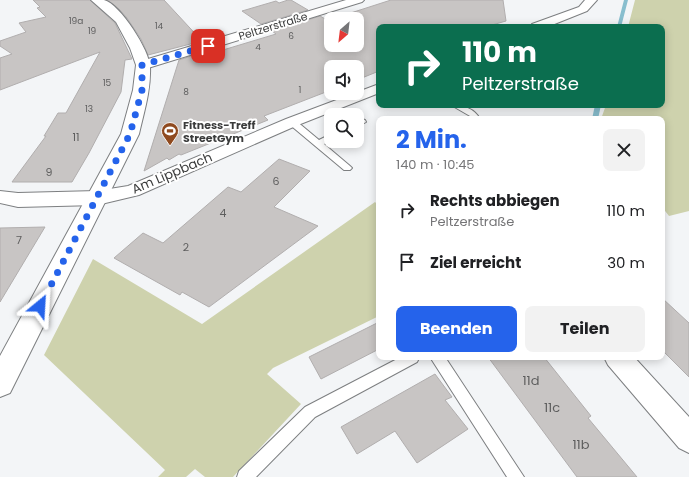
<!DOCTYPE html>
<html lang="de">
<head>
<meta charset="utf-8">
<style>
  body { margin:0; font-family:Poppins,sans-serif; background:#f2f2f2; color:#202124; height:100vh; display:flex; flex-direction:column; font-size:15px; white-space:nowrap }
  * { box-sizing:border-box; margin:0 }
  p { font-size:13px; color:#757577 }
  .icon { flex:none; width:22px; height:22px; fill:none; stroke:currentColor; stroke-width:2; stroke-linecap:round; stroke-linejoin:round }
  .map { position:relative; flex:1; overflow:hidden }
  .details { position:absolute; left:376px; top:116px; width:289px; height:244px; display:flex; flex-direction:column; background:#fff; border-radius:8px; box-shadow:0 2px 10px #0003 }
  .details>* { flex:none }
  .banner { position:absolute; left:376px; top:24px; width:289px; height:84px; border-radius:8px; box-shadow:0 2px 10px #0003; background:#0b6e4f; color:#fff; overflow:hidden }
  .needle { width:26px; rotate:208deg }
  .controls { position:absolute; left:324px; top:12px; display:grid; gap:8px }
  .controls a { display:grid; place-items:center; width:40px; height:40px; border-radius:8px; background:#fff; box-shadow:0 2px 10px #0003; font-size:20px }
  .pin { position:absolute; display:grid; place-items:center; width:34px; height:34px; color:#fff; margin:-17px; border-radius:8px; box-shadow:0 2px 6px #0006 }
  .me { position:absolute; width:44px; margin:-22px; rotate:27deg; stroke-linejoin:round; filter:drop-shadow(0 0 3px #0008) }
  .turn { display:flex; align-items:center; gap:14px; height:84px; padding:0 20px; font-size:18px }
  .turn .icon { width:52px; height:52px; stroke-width:2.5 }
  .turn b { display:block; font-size:28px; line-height:34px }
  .round { display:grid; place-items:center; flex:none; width:42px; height:42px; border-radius:8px; background:#f2f2f2 }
  .headline { display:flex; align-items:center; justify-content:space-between; height:68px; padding:0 20px }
  h1 { font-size:24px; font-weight:700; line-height:30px; color:#2563eb }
  .cta { display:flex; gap:8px; margin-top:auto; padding:8px 20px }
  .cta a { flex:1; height:46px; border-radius:8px; background:#2563eb; color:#fff; font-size:16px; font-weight:700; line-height:46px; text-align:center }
  .cta a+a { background:#f2f2f2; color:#202124 }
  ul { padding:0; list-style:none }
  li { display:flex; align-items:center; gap:12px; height:52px; padding:0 20px }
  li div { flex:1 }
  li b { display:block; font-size:15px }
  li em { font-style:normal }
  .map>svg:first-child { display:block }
</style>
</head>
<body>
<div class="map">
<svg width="689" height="477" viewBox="0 0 689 477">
  <rect width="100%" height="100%" fill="#f3f5f7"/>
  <!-- green -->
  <path fill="#ced2ad" d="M 635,0 L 689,0 L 689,211 L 669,216 L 662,207 L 662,119 L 601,119 L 606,105 L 662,105 L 662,27 L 628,27 Z
    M 375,202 L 379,206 L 379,316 L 273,368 L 267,374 L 301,404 L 233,477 L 205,477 L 195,469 L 186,477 L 158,477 L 165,470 L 44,355 L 93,259 L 202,324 Z"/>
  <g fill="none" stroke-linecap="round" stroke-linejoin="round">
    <!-- stream -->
    <path fill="#88bece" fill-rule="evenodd" d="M 624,0 L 628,0 L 621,27 L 617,27 Z
      M 595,105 L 601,105 L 598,119 L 592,119 Z"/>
  </g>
  <!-- building -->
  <path fill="#c8c5c4" stroke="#b1aeae" d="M 33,0 L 90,0 L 115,23 L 132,59 L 125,60 L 121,92 L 89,153 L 72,182 L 12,182 L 46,136 L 44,136 L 58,113 L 66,113 L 100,52 L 0,90 L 0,58 L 12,54 L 0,46 L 0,41 L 26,32 L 19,23 L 46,17 L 37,8 L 40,7 Z
    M 107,0 L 164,0 L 202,41 L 148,55 L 141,39 L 127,18 L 119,9 Z
    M 288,0 L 291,0 L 308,10 L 261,24 L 242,11 L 276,1 L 279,3 Z
    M 391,0 L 503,0 L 506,21 L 485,27 L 379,27 L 379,71 L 357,80 L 357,67 L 331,67 L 331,90 L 264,116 L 268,120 L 181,155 L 179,154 L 169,160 L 167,158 L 144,171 L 179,60 L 210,50 L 213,53 L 276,34 L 272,31 L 320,16 L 327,20 L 331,19 L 331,45 L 357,45 L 357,19 L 332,19 Z
    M 279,159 L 310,171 L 274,207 L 318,226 L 209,307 L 182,292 L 180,295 L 114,258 L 143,233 L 163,243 L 228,187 L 241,192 Z
    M 45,227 L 0,302 L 0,228 Z
    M 662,298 L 689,323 L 689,377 L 662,350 Z
    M 379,322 L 379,349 L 321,379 L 309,357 Z
    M 488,357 L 544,357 L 591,416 L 588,418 L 637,477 L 577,477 Z
    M 435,374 L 452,397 L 445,400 L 468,429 L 417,463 L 395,431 L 357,454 L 341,427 Z"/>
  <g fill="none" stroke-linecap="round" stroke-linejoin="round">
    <defs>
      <path id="service" d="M 451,105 C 463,105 474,108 480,119 L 472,119 L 470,116 Z
        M 292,119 L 295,120 L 319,140 L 331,134 L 331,141 L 324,144 L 350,166 L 352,168 L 350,170 L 344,170 L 289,124 L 288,122 L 289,120 Z
        M 362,119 L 365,120 L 366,122 L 357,127 L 357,121 Z
        M 401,357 L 419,358 L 417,362 L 315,417 L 256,477 L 237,477 L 239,471 L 305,407 Z
        M 430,357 L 445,357 L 524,477 L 507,477 Z"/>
      <path id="minor" d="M 346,0 L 364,0 L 362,2 L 148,68 L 143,69 L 138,68 L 136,65 L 138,62 Z
        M 585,0 L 597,0 L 587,11 L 547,27 L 530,27 L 532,24 L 579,7 Z
        M 379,84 L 379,93 L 298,125 L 139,195 L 97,205 L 18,207 L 0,203 L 0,191 L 18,193 L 97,191 L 128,186 L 286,119 Z
        M 604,357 L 634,357 L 689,417 L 689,453 L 679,448 L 608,365 Z"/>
      <path id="tertiary" d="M 91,0 C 95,0 100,0 104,0 C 120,4 150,51 150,67 C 151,90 144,112 139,134 L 10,393 L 0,397 L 0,356 L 121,134 L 133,90 L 136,65 L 130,48 L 116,22 Z"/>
    </defs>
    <!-- service casing -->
    <use href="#service" stroke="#7d7f81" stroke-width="2"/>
    <!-- minor casing -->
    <use href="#minor" stroke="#7d7f81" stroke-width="2"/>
    <!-- tertiary casing -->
    <use href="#tertiary" stroke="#7d7f81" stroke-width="2"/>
    <!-- service -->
    <use href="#service" fill="#fff" fill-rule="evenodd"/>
    <!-- minor -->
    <use href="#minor" fill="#fff" fill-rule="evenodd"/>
    <!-- tertiary -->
    <use href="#tertiary" fill="#fff" fill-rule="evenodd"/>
  </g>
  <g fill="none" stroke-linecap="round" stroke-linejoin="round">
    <!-- route -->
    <path stroke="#2563eb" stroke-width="7" stroke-dasharray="0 12.6" d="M 40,306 L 130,134 L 142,90 L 142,65 L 208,46"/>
  </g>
  <!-- icons -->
  <defs>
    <symbol id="stadium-pin" viewBox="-11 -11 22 30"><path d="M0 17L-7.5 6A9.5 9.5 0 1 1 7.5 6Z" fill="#8f4a1f" stroke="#fff"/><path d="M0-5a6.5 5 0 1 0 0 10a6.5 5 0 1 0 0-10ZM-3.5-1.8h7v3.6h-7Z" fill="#fff"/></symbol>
  </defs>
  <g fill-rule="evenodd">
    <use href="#stadium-pin" x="160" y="121" width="20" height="27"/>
  </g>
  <g text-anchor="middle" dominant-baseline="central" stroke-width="4" stroke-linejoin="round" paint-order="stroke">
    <!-- far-number labels -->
    <g font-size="9" fill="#5e5e5e">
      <text x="76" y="21">19a</text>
      <text x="159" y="26">14</text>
      <text x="92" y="31">19</text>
      <text x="291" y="36">6</text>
      <text x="258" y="47">4</text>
      <text x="107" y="83">15</text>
      <text x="300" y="90">1</text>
      <text x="186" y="92">8</text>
      <text x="89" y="109">13</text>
    </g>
    <!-- far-street labels -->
    <g font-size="11" fill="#3b3c3c" stroke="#fff">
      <text transform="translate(273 26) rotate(-17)">Peltzerstraße</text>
    </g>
    <!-- far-poi labels -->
    <g font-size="11" font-weight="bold" fill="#3b3c3c" stroke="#fff" text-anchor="start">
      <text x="183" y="125">Fitness-Treff<tspan x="183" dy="13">StreetGym</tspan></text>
    </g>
    <!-- number labels -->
    <g font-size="11" fill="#5e5e5e">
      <text x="76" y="137">11</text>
      <text x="49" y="172">9</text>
      <text x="276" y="181">6</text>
      <text x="223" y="213">4</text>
      <text x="19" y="240">7</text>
      <text x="186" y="247">2</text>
    </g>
    <!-- street labels -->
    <g font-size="13" fill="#3b3c3c" stroke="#fff">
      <text transform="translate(172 173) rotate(-23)">Am Lippbach</text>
    </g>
    <!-- near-number labels -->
    <g font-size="13" fill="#5e5e5e">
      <text x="531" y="380">11d</text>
      <text x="552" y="407">11c</text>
      <text x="581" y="444">11b</text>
    </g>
  </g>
</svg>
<div class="controls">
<a><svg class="needle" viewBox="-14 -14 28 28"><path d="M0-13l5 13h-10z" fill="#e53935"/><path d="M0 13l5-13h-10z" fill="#757577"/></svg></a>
<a><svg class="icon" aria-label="sound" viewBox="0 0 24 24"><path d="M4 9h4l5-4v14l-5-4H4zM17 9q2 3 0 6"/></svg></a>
<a><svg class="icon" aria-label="search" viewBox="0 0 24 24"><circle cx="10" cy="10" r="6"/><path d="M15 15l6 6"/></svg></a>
</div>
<div class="pin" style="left:208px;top:46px;background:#d93025"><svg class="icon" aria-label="arrive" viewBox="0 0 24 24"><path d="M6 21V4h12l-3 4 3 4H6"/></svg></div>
<svg class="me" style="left:40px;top:306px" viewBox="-20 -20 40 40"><path d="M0-17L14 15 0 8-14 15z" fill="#2563eb" stroke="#fff" stroke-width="4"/></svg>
<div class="banner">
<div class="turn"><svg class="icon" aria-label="right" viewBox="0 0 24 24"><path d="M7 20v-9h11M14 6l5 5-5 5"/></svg><div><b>110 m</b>Peltzerstraße</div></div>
</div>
<section class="details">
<div class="headline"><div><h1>2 Min.</h1><p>140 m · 10:45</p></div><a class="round"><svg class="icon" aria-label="close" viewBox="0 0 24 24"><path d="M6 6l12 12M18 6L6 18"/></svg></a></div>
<ul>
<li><svg class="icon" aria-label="right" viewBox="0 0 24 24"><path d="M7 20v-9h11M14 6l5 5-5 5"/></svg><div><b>Rechts abbiegen</b><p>Peltzerstraße</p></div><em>110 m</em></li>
<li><svg class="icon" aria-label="arrive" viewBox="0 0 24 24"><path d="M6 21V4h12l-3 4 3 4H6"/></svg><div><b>Ziel erreicht</b></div><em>30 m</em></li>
</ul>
<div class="cta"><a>Beenden</a><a>Teilen</a></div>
</section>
</div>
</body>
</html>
